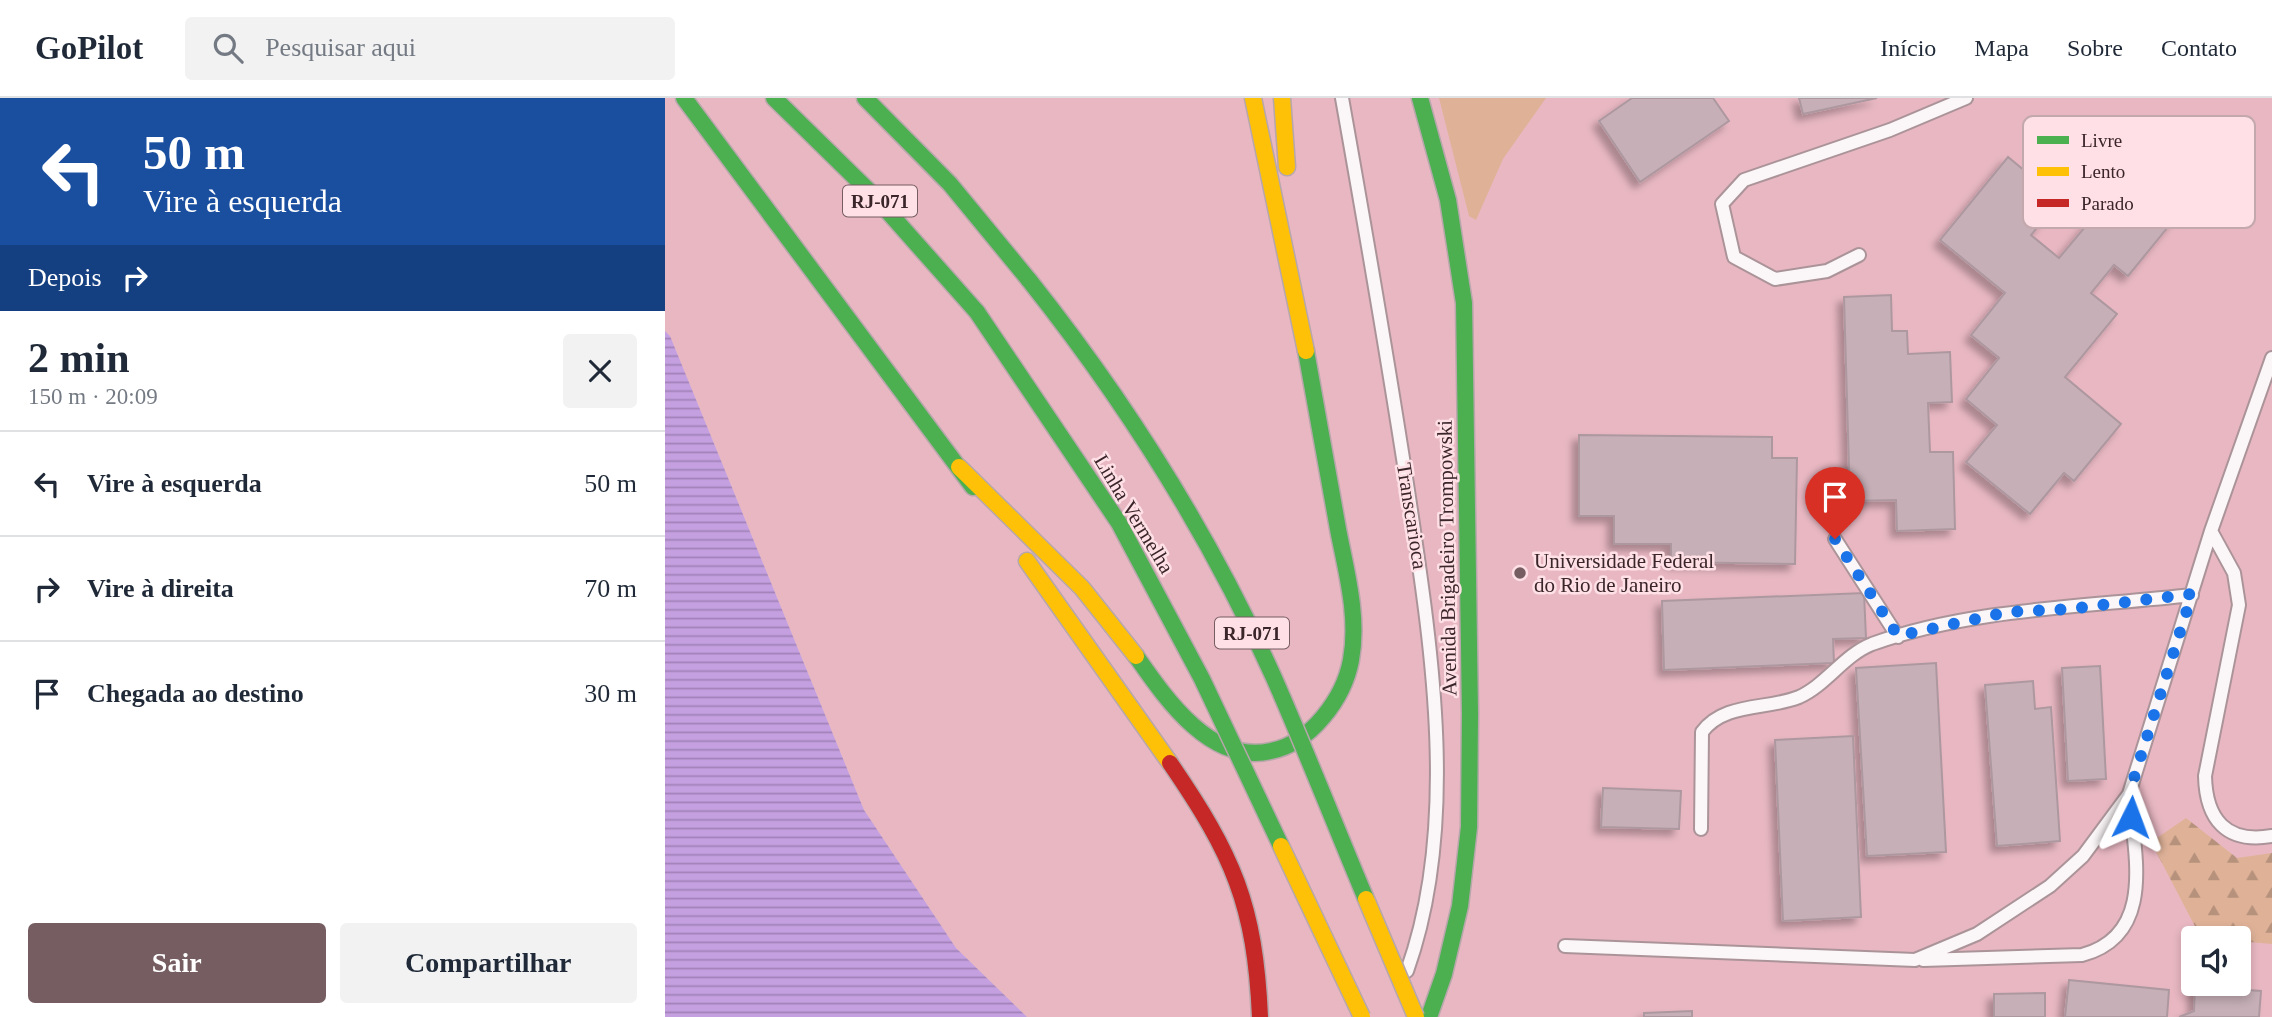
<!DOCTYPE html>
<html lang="pt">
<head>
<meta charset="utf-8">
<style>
  body { margin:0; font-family:Georgia,serif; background:#f2f2f3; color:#1f2937; height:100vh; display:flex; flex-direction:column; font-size:26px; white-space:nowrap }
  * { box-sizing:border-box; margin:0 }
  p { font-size:23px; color:#747a83 }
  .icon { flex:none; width:38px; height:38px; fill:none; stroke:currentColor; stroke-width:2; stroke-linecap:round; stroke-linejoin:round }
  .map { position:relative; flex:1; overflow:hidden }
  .side { display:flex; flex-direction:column; background:#fff; width:665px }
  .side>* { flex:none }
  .hud { background:#1a4fa0; color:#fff; overflow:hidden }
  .controls { position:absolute; left:1516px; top:828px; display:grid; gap:14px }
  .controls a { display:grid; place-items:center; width:70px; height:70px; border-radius:7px; background:#fff; box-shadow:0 4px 10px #0003; font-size:35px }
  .pin { position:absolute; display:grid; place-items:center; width:60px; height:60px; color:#fff; margin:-72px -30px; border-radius:50% 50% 50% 0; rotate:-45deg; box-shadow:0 0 7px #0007 }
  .pin .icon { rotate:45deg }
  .me { position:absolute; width:77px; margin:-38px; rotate:3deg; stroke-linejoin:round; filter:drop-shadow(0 0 5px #0008) }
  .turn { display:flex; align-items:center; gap:24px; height:147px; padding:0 28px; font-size:32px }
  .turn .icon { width:91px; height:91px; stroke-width:2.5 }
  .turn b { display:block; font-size:49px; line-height:60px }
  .then { display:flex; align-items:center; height:66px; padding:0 28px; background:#0003; gap:14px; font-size:26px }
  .round { display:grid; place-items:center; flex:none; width:74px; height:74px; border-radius:7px; background:#f2f2f3 }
  .headline { display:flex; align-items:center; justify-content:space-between; height:119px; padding:0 28px }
  h1 { font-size:42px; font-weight:700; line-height:52px }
  .action { display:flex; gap:14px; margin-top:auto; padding:14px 28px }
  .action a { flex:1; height:80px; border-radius:7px; background:#755d62; color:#fff; font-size:28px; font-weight:700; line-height:80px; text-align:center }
  .action a+a { background:#f2f2f3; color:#1f2937 }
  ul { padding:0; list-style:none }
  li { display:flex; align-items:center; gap:21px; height:105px; padding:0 28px; border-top:2px solid #e0e1e3 }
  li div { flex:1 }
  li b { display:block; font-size:26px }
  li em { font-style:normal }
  header { display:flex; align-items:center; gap:42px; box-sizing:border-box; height:98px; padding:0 35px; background:#fff; border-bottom:2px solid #e0e1e3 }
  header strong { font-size:33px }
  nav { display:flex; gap:38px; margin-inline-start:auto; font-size:24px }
  .search { width:490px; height:63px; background:#f2f2f3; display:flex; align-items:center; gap:18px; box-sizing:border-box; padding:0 24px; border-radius:7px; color:#747a83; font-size:26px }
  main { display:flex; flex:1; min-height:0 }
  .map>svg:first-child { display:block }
</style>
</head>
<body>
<header>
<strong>GoPilot</strong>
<div class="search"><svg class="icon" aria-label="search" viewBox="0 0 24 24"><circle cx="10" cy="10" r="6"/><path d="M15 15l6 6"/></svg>Pesquisar aqui</div>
<nav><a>Início</a><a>Mapa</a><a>Sobre</a><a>Contato</a></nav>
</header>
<main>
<section class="side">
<div class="hud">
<div class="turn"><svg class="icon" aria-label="left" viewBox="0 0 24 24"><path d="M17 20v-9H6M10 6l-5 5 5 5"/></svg><div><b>50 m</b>Vire à esquerda</div></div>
<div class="then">Depois<svg class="icon" aria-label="right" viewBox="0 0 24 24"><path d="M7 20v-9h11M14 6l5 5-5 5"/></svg></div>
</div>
<div class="headline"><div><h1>2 min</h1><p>150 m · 20:09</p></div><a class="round"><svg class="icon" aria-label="close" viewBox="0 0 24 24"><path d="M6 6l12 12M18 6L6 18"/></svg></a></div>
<ul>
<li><svg class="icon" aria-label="left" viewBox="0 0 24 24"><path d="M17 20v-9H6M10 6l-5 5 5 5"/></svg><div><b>Vire à esquerda</b></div><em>50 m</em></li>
<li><svg class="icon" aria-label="right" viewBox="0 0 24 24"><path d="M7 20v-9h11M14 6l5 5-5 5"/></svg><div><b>Vire à direita</b></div><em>70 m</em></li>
<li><svg class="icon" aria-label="arrive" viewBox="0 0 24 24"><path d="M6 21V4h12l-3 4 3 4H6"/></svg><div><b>Chegada ao destino</b></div><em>30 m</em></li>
</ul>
<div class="action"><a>Sair</a><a>Compartilhar</a></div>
</section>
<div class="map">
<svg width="1607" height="919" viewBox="0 0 1607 919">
  <defs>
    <pattern id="forest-firs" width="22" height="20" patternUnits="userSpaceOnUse" patternTransform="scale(1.75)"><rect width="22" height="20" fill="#dfb298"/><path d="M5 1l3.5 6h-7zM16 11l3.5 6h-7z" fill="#b6917c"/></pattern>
    <pattern id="water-rules" width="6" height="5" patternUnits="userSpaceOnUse" patternTransform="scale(1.75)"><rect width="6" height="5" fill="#c5a0e1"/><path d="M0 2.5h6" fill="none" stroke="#a182b7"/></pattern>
    <filter id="shadow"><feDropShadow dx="-6" dy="6" stdDeviation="3.5" flood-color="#0004"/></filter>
  </defs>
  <rect width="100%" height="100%" fill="#e2c4ca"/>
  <!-- built -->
  <path fill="#e8b7c2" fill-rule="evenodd" d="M 0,0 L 1607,0 L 1607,919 L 362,919 L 291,850 L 199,712 L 5,238 L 0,233 ZM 1528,840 L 1573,840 L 1573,886 L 1528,886 Z"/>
  <!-- grass -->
  <path fill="#dfb298" d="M 774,0 L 881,0 L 838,61 L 811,122 L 804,118 Z"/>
  <!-- forest -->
  <path fill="url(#forest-firs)" d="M 1521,720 L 1572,760 L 1607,755 L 1607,846 L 1573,843 L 1573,840 L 1536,840 L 1486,744 Z"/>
  <!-- water -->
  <path fill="url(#water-rules)" d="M 0,233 L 5,238 L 199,712 L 291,850 L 362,919 L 0,919 Z"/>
  <!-- building -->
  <path fill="#c6afb7" stroke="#ae98a0" stroke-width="2" filter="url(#shadow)" d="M 967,0 L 1048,0 L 1064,23 L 975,84 L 934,23 Z
    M 1134,0 L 1212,0 L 1138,16 Z
    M 1417,22 L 1521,107 L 1463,178 L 1449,167 L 1426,195 L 1452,216 L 1400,279 L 1456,326 L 1409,383 L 1399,375 L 1365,416 L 1301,364 L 1332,327 L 1301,301 L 1334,260 L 1306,237 L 1340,195 L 1275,142 L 1343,59 L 1395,102 L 1366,137 L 1394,160 L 1431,116 L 1377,72 Z
    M 1226,197 L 1227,233 L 1242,233 L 1243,256 L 1285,254 L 1287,304 L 1263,305 L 1265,354 L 1288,354 L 1290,431 L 1232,433 L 1231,402 L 1185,403 L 1179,199 Z
    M 914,337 L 1107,339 L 1107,360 L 1132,360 L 1130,466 L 1006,464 L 1006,446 L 949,446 L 949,418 L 914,418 Z
    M 1199,495 L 1201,540 L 1168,541 L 1169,565 L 999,572 L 997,503 Z
    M 1271,565 L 1281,754 L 1202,758 L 1191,570 Z
    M 1435,568 L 1441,681 L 1403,683 L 1397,570 Z
    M 1368,583 L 1370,611 L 1386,609 L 1395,743 L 1332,748 L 1320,587 Z
    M 1188,638 L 1196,819 L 1118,823 L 1110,642 Z
    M 938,690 L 1016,693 L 1014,731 L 936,729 Z
    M 1573,877 L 1584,878 L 1583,892 L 1596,893 L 1594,919 L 1514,919 L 1529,913 L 1530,886 L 1573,886 Z
    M 1404,882 L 1504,892 L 1502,919 L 1400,919 Z
    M 1380,895 L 1380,919 L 1329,919 L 1329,896 Z
    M 1027,913 L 1027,919 L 979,919 L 979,915 Z"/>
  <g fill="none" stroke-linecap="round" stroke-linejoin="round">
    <defs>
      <path id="lane" d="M 677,0 C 700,129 722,257 742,386 C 765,540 796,723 742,873
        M 1194,157 L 1162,173 L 1110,181 L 1069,159 L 1057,106 L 1079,82 L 1225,32 L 1301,0
        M 1546,433 L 1569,475 L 1574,507 L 1540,678 C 1541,721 1561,746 1607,738
        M 1170,441 L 1233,539
        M 1036,731 L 1037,634 C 1059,604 1102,612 1134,599 C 1161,587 1179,557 1207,546 C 1307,510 1422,509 1527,497
        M 900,848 L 1250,862 L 1312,836 L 1385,788 L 1418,758 L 1464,696 L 1546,433 L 1607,260
        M 1258,862 L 1417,857 C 1492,837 1469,754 1464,696"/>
      <path id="fast" d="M 19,0 L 308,389
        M 109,0 L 211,100 L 312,214
        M 200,0 L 285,86 L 364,182
        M 755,0 L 783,102 L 799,205 L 805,616 L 804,729 L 795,808 L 779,876 L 764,919
        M 471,558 C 501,601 546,667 606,653 C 646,645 679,600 686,562 C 694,518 681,473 673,431 C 662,372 652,312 641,253"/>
      <path id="slow" d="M 588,0 L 641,253
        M 617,0 L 622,69
        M 294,369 L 417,490 L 471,558
        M 362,463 L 505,665"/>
      <path id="jam" d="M 505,665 C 568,757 590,806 595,919"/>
    </defs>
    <!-- lane casing -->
    <use href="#lane" stroke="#ab9499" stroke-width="16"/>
    <!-- fast casing -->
    <use href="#fast" stroke="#b7a7ab" stroke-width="19"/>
    <!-- slow casing -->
    <use href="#slow" stroke="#b7a7ab" stroke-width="19"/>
    <!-- jam casing -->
    <use href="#jam" stroke="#b7a7ab" stroke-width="19"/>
    <!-- lane -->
    <use href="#lane" stroke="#fbf6f7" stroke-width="12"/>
    <!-- fast -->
    <use href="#fast" stroke="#4caf50" stroke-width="16"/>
    <!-- slow -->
    <use href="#slow" stroke="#ffc107" stroke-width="16"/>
    <!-- jam -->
    <use href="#jam" stroke="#c62828" stroke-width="16"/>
    <defs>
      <path id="fast-bridge" d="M 364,182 C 461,304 545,437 609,580 C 641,653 670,727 701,801
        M 312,214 L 454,425 L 537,581 L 616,748"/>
      <path id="slow-bridge" d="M 616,748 L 697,919
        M 701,801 L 751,919"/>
    </defs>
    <!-- fast-bridge casing -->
    <use href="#fast-bridge" stroke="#b7a7ab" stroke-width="19" stroke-linecap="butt"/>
    <!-- slow-bridge casing -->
    <use href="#slow-bridge" stroke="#b7a7ab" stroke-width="19" stroke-linecap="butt"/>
    <!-- fast-bridge -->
    <use href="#fast-bridge" stroke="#4caf50" stroke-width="16"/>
    <!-- slow-bridge -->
    <use href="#slow-bridge" stroke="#ffc107" stroke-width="16"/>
  </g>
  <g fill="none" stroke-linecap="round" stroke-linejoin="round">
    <!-- route -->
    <path stroke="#1a73e8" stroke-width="12" stroke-dasharray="0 21.6" d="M 1170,441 L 1233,538 L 1343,514 L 1404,511 L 1527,496 L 1464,696 L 1466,719"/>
  </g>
  <!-- markers -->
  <circle fill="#755d62" stroke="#fee0e6" stroke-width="2.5" cx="855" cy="475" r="7"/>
  <g text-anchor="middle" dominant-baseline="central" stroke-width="5" stroke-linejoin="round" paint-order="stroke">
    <!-- shield labels -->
    <g fill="#fee0e6" stroke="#755d62" stroke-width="2">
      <rect x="178" y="87.5" width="74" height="31" rx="5"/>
      <rect x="550" y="519.5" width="74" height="31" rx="5"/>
    </g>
    <g font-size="19" font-weight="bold" fill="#3a252a">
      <text x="215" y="103">RJ-071</text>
      <text x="587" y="535">RJ-071</text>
    </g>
    <!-- street labels -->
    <g font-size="21" fill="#3a252a" stroke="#fee0e6">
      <text transform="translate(469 416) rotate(59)">Linha Vermelha</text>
      <text transform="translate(747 418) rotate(81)">Transcarioca</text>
      <text transform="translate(782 460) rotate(-91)">Avenida Brigadeiro Trompowski</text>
    </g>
    <!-- poi labels -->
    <g font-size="21" fill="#3a252a" stroke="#fee0e6" text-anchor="start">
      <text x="869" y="463">Universidade Federal<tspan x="869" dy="24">do Rio de Janeiro</tspan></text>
    </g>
  </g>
  <!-- legend -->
  <rect x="1358" y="18" width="232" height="112" rx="10" fill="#fee0e6" stroke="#c3a8ae" stroke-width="2"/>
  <rect x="1372" y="38" width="32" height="8" fill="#4caf50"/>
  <rect x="1372" y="69" width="32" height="9" fill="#ffc107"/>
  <rect x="1372" y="101" width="32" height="8" fill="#c62828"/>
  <g font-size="19" fill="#3a252a">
    <text x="1416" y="49">Livre</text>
    <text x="1416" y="80">Lento</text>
    <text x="1416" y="112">Parado</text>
  </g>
</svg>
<div class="controls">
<a><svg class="icon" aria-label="sound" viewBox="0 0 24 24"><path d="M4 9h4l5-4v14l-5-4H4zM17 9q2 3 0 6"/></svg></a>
</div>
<div class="pin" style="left:1170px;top:441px;background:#d93025"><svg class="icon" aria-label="arrive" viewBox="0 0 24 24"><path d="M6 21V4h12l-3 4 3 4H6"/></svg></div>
<svg class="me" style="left:1466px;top:719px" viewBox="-20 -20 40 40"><path d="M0-17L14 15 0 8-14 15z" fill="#1a73e8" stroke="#fff" stroke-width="4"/></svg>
</div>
</main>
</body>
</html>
